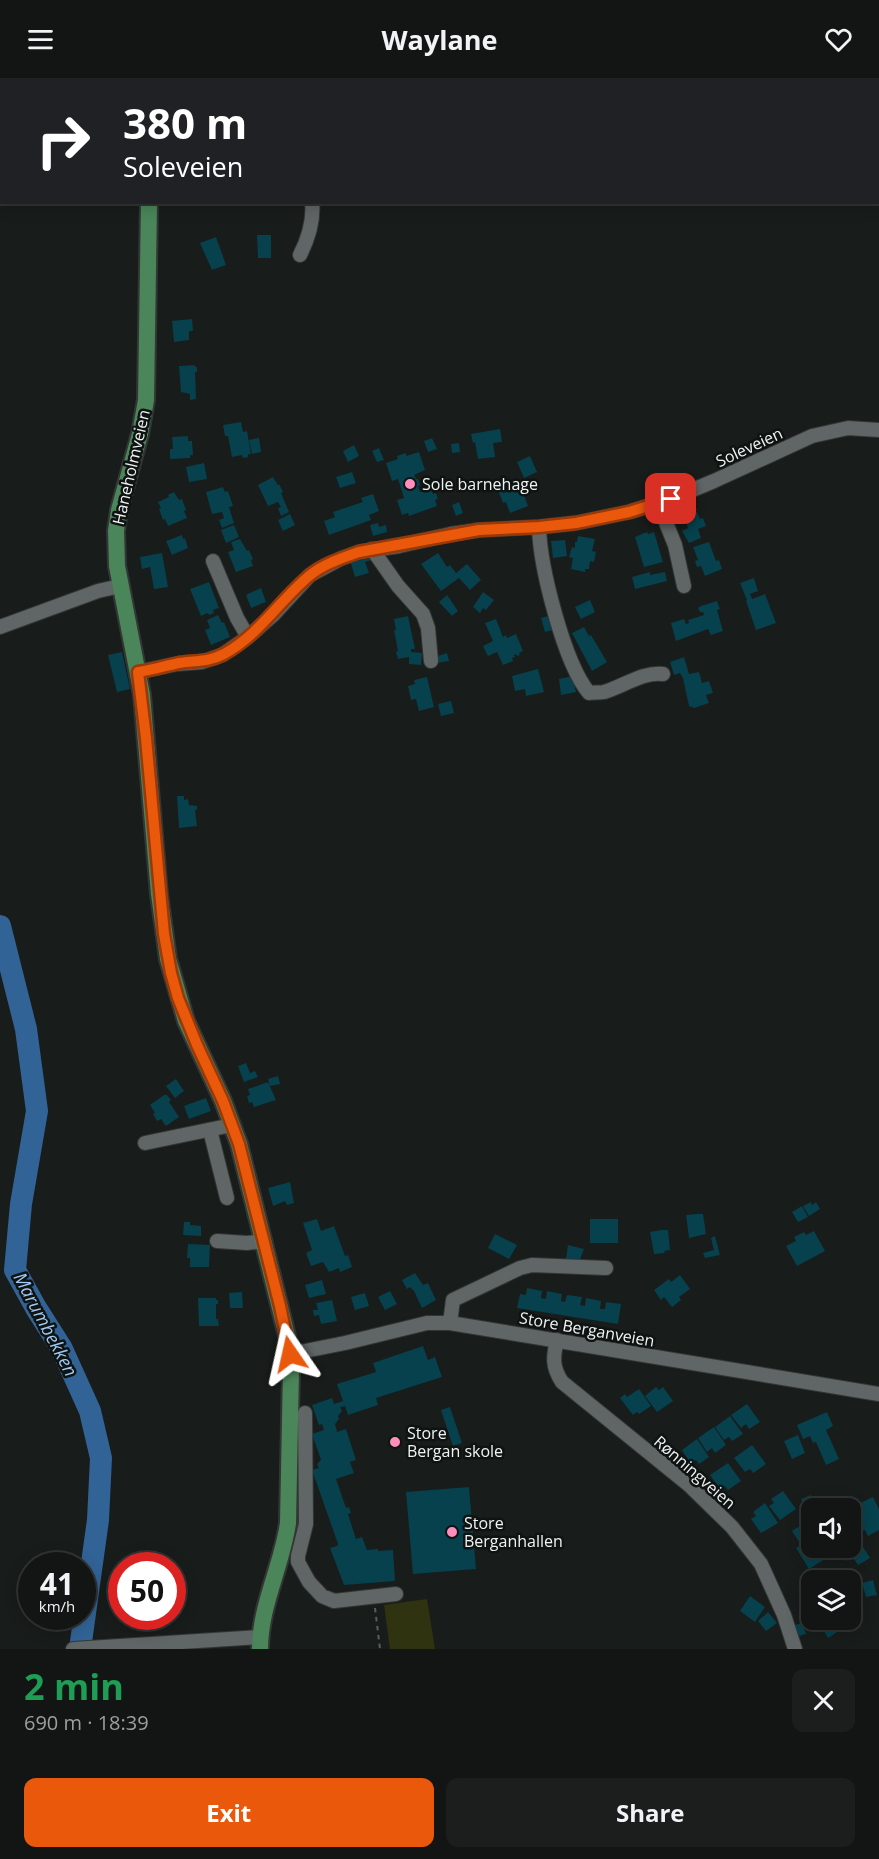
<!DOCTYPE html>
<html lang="en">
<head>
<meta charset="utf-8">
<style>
  body { margin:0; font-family:"Open Sans",sans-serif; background:#1b1e1d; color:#f1f3f6; height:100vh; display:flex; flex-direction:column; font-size:22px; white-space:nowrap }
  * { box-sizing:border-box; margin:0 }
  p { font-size:20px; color:#9c9fa0 }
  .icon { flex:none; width:33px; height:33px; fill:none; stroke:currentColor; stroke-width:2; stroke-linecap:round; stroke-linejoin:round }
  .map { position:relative; height:1571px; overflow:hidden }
  .side { display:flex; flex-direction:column; background:#121514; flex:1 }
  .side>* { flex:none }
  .banner { position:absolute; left:0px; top:0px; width:879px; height:126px; box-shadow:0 3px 15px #0003,0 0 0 2px #313434; background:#202124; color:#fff; overflow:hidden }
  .buttons { position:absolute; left:801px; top:1420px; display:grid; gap:12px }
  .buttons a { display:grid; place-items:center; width:60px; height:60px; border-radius:12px; background:#121514; box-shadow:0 3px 15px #0003,0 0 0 2px #313434; font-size:30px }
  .speed { position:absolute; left:18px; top:1474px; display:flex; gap:12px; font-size:30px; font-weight:700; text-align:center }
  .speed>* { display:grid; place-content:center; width:78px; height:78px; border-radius:50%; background:#121514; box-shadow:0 3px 15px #0003,0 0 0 2px #313434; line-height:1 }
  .speed small { font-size:15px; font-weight:400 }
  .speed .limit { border:9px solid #d22; background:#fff; color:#111 }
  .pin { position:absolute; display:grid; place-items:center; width:51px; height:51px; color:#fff; margin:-26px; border-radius:12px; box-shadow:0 3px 9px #0006 }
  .me { position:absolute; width:66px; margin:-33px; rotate:349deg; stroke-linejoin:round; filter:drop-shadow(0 0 4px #0008) }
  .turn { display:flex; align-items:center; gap:21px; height:126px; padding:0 24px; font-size:27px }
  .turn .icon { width:78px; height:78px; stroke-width:2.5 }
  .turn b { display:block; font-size:42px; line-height:51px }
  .round { display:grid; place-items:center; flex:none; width:63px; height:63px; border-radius:12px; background:#1b1e1d }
  .headline { display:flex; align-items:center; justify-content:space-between; height:102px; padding:0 24px }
  h1 { font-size:36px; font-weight:700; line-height:45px; color:#1e9e55 }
  .cta { display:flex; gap:12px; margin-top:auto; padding:12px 24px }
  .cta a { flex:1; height:69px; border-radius:12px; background:#ea580c; color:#fff; font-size:24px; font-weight:700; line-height:69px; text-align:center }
  .cta a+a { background:#1b1e1d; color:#f1f3f6 }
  header { display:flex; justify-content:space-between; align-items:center; height:78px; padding:0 24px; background:#121514; font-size:27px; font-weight:700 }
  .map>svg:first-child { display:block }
</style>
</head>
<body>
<header><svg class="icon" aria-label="menu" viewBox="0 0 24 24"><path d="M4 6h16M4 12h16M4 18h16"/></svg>Waylane<svg class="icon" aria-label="heart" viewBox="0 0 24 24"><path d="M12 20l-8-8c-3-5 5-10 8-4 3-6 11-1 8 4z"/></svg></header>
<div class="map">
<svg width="879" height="1571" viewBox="0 0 879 1571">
  <rect width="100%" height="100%" fill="#181c1b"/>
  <!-- green -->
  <path fill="#30330f" d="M 427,1521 L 435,1571 L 390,1571 L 384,1527 Z"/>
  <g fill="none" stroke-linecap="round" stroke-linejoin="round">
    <!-- river -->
    <path stroke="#326396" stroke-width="22" d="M 0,848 L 26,951 L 37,1033 L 21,1126 L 15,1192 L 36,1230 L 62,1271 L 90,1333 L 101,1380 L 98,1442 L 80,1571"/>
  </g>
  <!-- building -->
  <path fill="#06414d" d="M 257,157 L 271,157 L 271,180 L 258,180 Z
    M 216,159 L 226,187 L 212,192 L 200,165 Z
    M 192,241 L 193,253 L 189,253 L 189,262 L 174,264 L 172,243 Z
    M 195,287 L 195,289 L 197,289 L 197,294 L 195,294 L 196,321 L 190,322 L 190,316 L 181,314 L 179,288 Z
    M 241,344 L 243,354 L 247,353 L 251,376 L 248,376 L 248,379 L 243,380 L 242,377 L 232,379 L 228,358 L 225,358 L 223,347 Z
    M 500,351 L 502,364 L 493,365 L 495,379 L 478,381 L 475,364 L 473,365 L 471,356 Z
    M 188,358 L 188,363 L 192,363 L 193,377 L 190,377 L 190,380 L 170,381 L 170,371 L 173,371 L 172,359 Z
    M 259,360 L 261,374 L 252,376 L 249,362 Z
    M 432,360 L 437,371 L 428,374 L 424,363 Z
    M 459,365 L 460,374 L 452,375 L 451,366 Z
    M 354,367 L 359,378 L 348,384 L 343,373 Z
    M 379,370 L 384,382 L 377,384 L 372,373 Z
    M 419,374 L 425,392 L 414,397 L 416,401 L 418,401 L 420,407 L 418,408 L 420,414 L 424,412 L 424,410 L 430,408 L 433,416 L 436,415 L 438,421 L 435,422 L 437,428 L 409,438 L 408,435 L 402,437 L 397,422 L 404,420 L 398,401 L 392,403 L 386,385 L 398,381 L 397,378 L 406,375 L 406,378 Z
    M 530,378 L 537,394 L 524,400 L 517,384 Z
    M 204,385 L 207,401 L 189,404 L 186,389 Z
    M 352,394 L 356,405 L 340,410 L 336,399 Z
    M 273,399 L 278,407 L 279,406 L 283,414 L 281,415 L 289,434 L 281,438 L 278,430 L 281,429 L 278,424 L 268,428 L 258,407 Z
    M 519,404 L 528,428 L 510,435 L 506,424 L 503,425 L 498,412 Z
    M 223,409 L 225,414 L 228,413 L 233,428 L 229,429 L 234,445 L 222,450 L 219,442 L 224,440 L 222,434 L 212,436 L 206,414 Z
    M 174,414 L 179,422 L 182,421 L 186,432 L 184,433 L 187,440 L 168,448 L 165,441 L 163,442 L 159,431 L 161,430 L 158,424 L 169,419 L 168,417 Z
    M 373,416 L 379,433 L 369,437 L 371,442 L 329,457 L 324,443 L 335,439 L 333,434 L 363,424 L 361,420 Z
    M 693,423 L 697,432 L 683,438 L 680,428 Z
    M 459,424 L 463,435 L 456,438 L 452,427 Z
    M 697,434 L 700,441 L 703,440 L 706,448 L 698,451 L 701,460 L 689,465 L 682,453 L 688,450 L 684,439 Z
    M 290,436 L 295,447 L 283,453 L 278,442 Z
    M 378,445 L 379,449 L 386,447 L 387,454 L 373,458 L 370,447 Z
    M 234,447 L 239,459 L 226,465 L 221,452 Z
    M 647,454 L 648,456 L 654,454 L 663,484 L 644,489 L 635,459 Z
    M 182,457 L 183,461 L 185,460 L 188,470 L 172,477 L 166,463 Z
    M 578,458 L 595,461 L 592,473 L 596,474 L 594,484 L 590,483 L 589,491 L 585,491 L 585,494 L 571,491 L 573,480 L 569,479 L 572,469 L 575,470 L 575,464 L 577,464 Z
    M 240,461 L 247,473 L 249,472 L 253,481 L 251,482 L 253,488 L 236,494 L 228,474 L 234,472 L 231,464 Z
    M 565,462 L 567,478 L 553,480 L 551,463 Z
    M 709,464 L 716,483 L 719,482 L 722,491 L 705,498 L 701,488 L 697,489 L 695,483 L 698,482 L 693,469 Z
    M 162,475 L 168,509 L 154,511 L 150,489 L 142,491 L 140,479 Z
    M 438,475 L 447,489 L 450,487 L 456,495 L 467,486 L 481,502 L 470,512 L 459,500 L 441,513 L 421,486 Z
    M 369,477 L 371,482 L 365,484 L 369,495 L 355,499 L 350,482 Z
    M 650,494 L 650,497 L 665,494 L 667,503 L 635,511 L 632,499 Z
    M 754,500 L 758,513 L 750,516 L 752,521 L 765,516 L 776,545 L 756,552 L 746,523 L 747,522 L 740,505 Z
    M 209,504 L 219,530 L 213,532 L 214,535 L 209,537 L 208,535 L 201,538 L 190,511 Z
    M 261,510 L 266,524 L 251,530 L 246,517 Z
    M 483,514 L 494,522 L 486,532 L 483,530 L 480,535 L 473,529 Z
    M 447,517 L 458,533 L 452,538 L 439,524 Z
    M 590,522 L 595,534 L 581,541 L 575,529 Z
    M 717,523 L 720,531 L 717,532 L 723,553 L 711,557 L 708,551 L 676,563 L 671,545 L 684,541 L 686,546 L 689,545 L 688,542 L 704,537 L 703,534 L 700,534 L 698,530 L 701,528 Z
    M 218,537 L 222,545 L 224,544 L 230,559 L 211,567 L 205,552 L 210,550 L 207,542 Z
    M 408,538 L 415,571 L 411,571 L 411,574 L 422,575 L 421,587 L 409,586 L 409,579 L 398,581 L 396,574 L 398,573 L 394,552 L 396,552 L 394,541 Z
    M 549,538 L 553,552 L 545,554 L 541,540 Z
    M 496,541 L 503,559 L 506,557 L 507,560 L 516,556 L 523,573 L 519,575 L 520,577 L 517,578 L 516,576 L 514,577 L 515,579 L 512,580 L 513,583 L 503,587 L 497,574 L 488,578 L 483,568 L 493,563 L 485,545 Z
    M 584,549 L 589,558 L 591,557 L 607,584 L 592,593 L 572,555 Z
    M 122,574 L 130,611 L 117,614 L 108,577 Z
    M 447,575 L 449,583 L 437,585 L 435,579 Z
    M 684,579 L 689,596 L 699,594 L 702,605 L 709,603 L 713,615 L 706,617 L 709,625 L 694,630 L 689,628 L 683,600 L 680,595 L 674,597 L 670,584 Z
    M 538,591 L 544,614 L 526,618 L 525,611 L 515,613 L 512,598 Z
    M 572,598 L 576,614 L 561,617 L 559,601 Z
    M 427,599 L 434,629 L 419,633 L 416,621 L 411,622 L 408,608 L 415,606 L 414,602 Z
    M 451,623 L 454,635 L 441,638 L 438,626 Z
    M 177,718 L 184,718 L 184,722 L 188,721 L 189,727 L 197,728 L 197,732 L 195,732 L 197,748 L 179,750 Z
    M 246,985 L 250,995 L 255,993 L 258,999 L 244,1004 L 238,988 Z
    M 278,998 L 280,1006 L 270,1008 L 268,1001 Z
    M 176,1001 L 184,1013 L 175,1020 L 166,1008 Z
    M 268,1004 L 276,1022 L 254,1029 L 252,1024 L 249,1025 L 247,1018 L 250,1017 L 248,1011 Z
    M 164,1017 L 167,1017 L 171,1022 L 169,1024 L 179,1039 L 166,1048 L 161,1041 L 157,1043 L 153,1036 L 155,1035 L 150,1027 Z
    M 206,1020 L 211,1033 L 189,1041 L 184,1028 Z
    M 290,1104 L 294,1125 L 287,1127 L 285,1123 L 273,1128 L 268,1110 Z
    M 811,1124 L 812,1127 L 816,1124 L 820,1131 L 809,1138 L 803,1128 Z
    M 802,1128 L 808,1139 L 798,1144 L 792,1134 Z
    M 697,1136 L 703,1136 L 706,1156 L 689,1160 L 686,1137 Z
    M 317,1141 L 321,1153 L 334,1148 L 345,1178 L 348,1177 L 352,1189 L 340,1194 L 339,1190 L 329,1194 L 323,1184 L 311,1188 L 306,1175 L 312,1172 L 303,1145 Z
    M 590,1141 L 618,1141 L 618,1165 L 590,1165 Z
    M 184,1144 L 190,1144 L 190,1147 L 201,1148 L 201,1158 L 183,1157 Z
    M 661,1152 L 668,1152 L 670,1172 L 664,1173 L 665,1175 L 654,1176 L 650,1154 Z
    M 814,1153 L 825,1173 L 797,1188 L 786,1168 L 796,1163 L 794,1159 L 804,1154 L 806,1157 Z
    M 495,1156 L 517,1167 L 509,1181 L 488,1170 Z
    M 715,1158 L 720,1177 L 705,1180 L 703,1175 L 714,1172 L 711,1160 Z
    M 188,1166 L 210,1167 L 209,1189 L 190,1189 L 190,1180 L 187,1180 Z
    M 568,1167 L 584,1171 L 579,1184 L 566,1181 Z
    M 415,1195 L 423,1207 L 428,1205 L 436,1222 L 422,1230 L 414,1213 L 410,1209 L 407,1211 L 402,1202 Z
    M 680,1197 L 690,1211 L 679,1219 L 681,1222 L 672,1229 L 664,1219 L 661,1222 L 654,1212 L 669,1201 L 671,1204 Z
    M 322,1202 L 326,1216 L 309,1220 L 305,1207 Z
    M 527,1210 L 542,1213 L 541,1220 L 546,1221 L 547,1213 L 562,1216 L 561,1223 L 565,1224 L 567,1217 L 582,1219 L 580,1227 L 585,1228 L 586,1220 L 601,1223 L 600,1231 L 605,1231 L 606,1224 L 621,1226 L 618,1246 L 517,1230 L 520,1216 L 526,1217 Z
    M 390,1213 L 397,1226 L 385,1232 L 378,1219 Z
    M 242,1214 L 243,1230 L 230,1230 L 229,1215 Z
    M 365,1215 L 369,1228 L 355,1232 L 351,1219 Z
    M 198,1220 L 216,1220 L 216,1222 L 218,1222 L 218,1226 L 216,1226 L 216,1241 L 218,1241 L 219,1248 L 199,1248 Z
    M 332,1222 L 337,1243 L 321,1246 L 319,1237 L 314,1238 L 313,1232 L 318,1232 L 316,1225 Z
    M 423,1268 L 428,1282 L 435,1279 L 442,1299 L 376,1320 L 378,1327 L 348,1337 L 345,1328 L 340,1329 L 342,1333 L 338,1338 L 339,1341 L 335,1346 L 337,1354 L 346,1351 L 356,1382 L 350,1384 L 354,1395 L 336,1401 L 346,1430 L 349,1429 L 351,1435 L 348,1436 L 356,1461 L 362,1459 L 367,1472 L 378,1471 L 378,1473 L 393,1472 L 395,1503 L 344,1507 L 330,1470 L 337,1468 L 338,1466 L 312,1392 L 319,1390 L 317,1386 L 321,1382 L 312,1356 L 324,1352 L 322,1346 L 319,1347 L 312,1327 L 332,1320 L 334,1326 L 343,1323 L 337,1306 L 376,1294 L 373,1285 Z
    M 656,1309 L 659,1312 L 663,1309 L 673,1323 L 657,1334 L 645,1318 Z
    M 639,1311 L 651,1328 L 639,1336 L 637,1334 L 633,1337 L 620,1320 L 625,1316 L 627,1319 Z
    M 747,1326 L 760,1344 L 749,1351 L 746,1346 L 741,1350 L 731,1337 Z
    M 450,1329 L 462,1365 L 453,1368 L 441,1332 Z
    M 827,1334 L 833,1348 L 826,1352 L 839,1381 L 826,1387 L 816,1364 L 813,1365 L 810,1358 L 803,1361 L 797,1347 Z
    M 730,1338 L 743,1356 L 732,1363 L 729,1359 L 724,1362 L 715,1349 Z
    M 714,1349 L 726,1367 L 715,1375 L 712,1370 L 707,1374 L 698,1360 Z
    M 798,1357 L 805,1375 L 792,1381 L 784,1363 Z
    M 697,1361 L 709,1379 L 699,1386 L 696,1382 L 691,1386 L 682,1372 Z
    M 752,1367 L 766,1386 L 753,1395 L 750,1391 L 745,1394 L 734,1380 Z
    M 728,1385 L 741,1403 L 728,1412 L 725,1408 L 720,1411 L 710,1397 Z
    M 469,1409 L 476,1491 L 413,1496 L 406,1414 Z
    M 783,1413 L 796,1431 L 780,1442 L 769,1428 L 774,1425 L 771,1421 Z
    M 811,1417 L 816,1430 L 807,1434 L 801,1421 Z
    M 873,1419 L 879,1431 L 879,1452 L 868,1458 L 865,1452 L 858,1455 L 852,1444 L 858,1440 L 852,1429 Z
    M 765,1425 L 778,1445 L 761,1455 L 751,1441 L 756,1438 L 753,1434 Z
    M 812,1444 L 812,1452 L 808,1454 L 812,1459 L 812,1470 L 818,1470 L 825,1481 L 809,1491 L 796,1470 L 801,1467 L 792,1453 L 803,1446 L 805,1448 Z
    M 858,1461 L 870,1480 L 858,1487 L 852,1478 L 846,1483 L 839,1472 L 843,1470 L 850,1470 L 850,1465 Z
    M 873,1502 L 877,1517 L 866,1519 L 862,1505 Z
    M 750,1518 L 765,1529 L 755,1544 L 740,1533 Z
    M 768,1534 L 777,1545 L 766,1553 L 758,1543 Z
    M 817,1542 L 845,1542 L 848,1547 L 828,1560 Z
    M 802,1545 L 806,1556 L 799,1558 L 795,1547 Z"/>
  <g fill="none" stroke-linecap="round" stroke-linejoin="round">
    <defs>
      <path id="minor" d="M 278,0 L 279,2
        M 300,177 C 308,161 314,142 312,124
        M 658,425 L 675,467 L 684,508
        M 539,449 C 540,489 564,585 589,615 C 593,614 599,615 604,614 C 622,609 644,593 663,596
        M 372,471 L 398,508 L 423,536 L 428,550 L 431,583
        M 213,483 L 237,540 L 248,559
        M 0,549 L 98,513 L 120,508
        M 138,594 L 176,586 L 202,584 L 222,577 L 248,559 L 273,537 L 310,497 L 340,481 L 359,474 L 399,468 L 451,456 L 479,452 L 539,449 L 576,445 L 629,434 L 671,421 L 714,403 L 812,358 L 848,350 L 879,352
        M 210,1052 L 227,1120
        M 145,1065 L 232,1047
        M 217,1163 L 247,1165 L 264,1163
        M 450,1245 L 453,1222 L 520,1190 L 532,1187 L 606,1190
        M 557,1262 C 553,1279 552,1289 562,1304 L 689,1407 L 732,1449 L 761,1486 L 784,1537 L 795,1571
        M 290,1276 L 345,1265 L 427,1245 L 450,1245 L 879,1316
        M 305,1335 L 306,1446 L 298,1478 L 298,1484 L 309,1504 L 322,1518 L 334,1523 L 396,1516
        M 73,1571 L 260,1559"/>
      <path id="major" d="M 162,2 L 163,0
        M 149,124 L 146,322 L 140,356 L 119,432 L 116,453 L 117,488 L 142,617 L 159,816 L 168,881 L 186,943 L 223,1023 L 239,1066 L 288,1262 L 291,1292 L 288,1445 C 282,1488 260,1527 260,1571"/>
    </defs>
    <!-- minor casing -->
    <use href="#minor" stroke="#333635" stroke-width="16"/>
    <!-- major casing -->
    <use href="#major" stroke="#333635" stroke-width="20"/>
    <!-- path -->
    <path stroke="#5a5d5d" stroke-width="2" stroke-dasharray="4.5 4.5" stroke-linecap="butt" d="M 306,1296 L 309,1288 L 315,1285
      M 375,1530 L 380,1571"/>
    <!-- minor -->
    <use href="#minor" stroke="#606665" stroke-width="14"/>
    <!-- major -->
    <use href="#major" stroke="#4a8659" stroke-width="16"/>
  </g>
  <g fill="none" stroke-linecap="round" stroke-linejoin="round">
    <defs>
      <path id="route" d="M 290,1276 L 280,1228 L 239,1066 L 223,1023 L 197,967 L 178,920 L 171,895 L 164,856 L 146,660 L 138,594 C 152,592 165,588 179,585 C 197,582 206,585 224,576 C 260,556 279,523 309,498 C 323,486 342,480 359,474 L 479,452 L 539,449 L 576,445 L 629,434 L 671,421"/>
    </defs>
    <!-- route casing -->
    <use href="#route" stroke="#983908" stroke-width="15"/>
    <!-- route -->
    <use href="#route" stroke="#ea580c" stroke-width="10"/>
  </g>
  <!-- markers -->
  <g fill="#fe8ebc" stroke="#0f1312" stroke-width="2">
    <circle cx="410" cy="406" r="6"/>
    <circle cx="395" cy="1364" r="6"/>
    <circle cx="452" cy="1454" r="6"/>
  </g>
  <g text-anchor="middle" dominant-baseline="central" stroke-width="5" stroke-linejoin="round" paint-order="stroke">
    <!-- street labels -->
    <g font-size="16" fill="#f0f3f3" stroke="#0f1312">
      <text transform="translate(749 369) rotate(-25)">Soleveien</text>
      <text transform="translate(131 389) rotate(-77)">Haneholmveien</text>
      <text transform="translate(587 1251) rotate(10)">Store Berganveien</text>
      <text transform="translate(695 1394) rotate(41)">Rønningveien</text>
    </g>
    <!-- poi labels -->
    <g font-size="16" fill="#f0f3f3" stroke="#0f1312" text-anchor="start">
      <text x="422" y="406">Sole barnehage</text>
      <text x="407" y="1355">Store<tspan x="407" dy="18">Bergan skole</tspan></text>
      <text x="464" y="1445">Store<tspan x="464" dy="18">Berganhallen</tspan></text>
    </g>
    <!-- water labels -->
    <g font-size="18" font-style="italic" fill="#a1c9f5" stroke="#0f1312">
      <text transform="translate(46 1246) rotate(62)">Marumbekken</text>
    </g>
  </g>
</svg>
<div class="buttons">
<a><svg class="icon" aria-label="sound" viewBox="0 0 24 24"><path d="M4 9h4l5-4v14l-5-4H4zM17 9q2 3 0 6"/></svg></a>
<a><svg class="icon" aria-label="layers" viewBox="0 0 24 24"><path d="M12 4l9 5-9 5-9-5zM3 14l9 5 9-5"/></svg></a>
</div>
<div class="speed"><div>41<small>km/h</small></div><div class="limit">50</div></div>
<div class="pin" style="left:671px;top:421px;background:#d93025"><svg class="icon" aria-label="arrive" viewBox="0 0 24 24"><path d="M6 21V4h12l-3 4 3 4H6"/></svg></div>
<svg class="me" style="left:290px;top:1276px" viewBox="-20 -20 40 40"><path d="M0-17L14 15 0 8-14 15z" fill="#ea580c" stroke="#fff" stroke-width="4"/></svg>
<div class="banner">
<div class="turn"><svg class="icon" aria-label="right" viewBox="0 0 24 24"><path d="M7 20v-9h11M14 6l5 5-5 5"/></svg><div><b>380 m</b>Soleveien</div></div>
</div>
</div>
<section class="side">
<div class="headline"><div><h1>2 min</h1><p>690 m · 18:39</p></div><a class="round"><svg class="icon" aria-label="close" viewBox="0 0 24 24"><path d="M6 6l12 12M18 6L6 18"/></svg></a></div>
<div class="cta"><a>Exit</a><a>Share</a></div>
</section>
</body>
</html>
